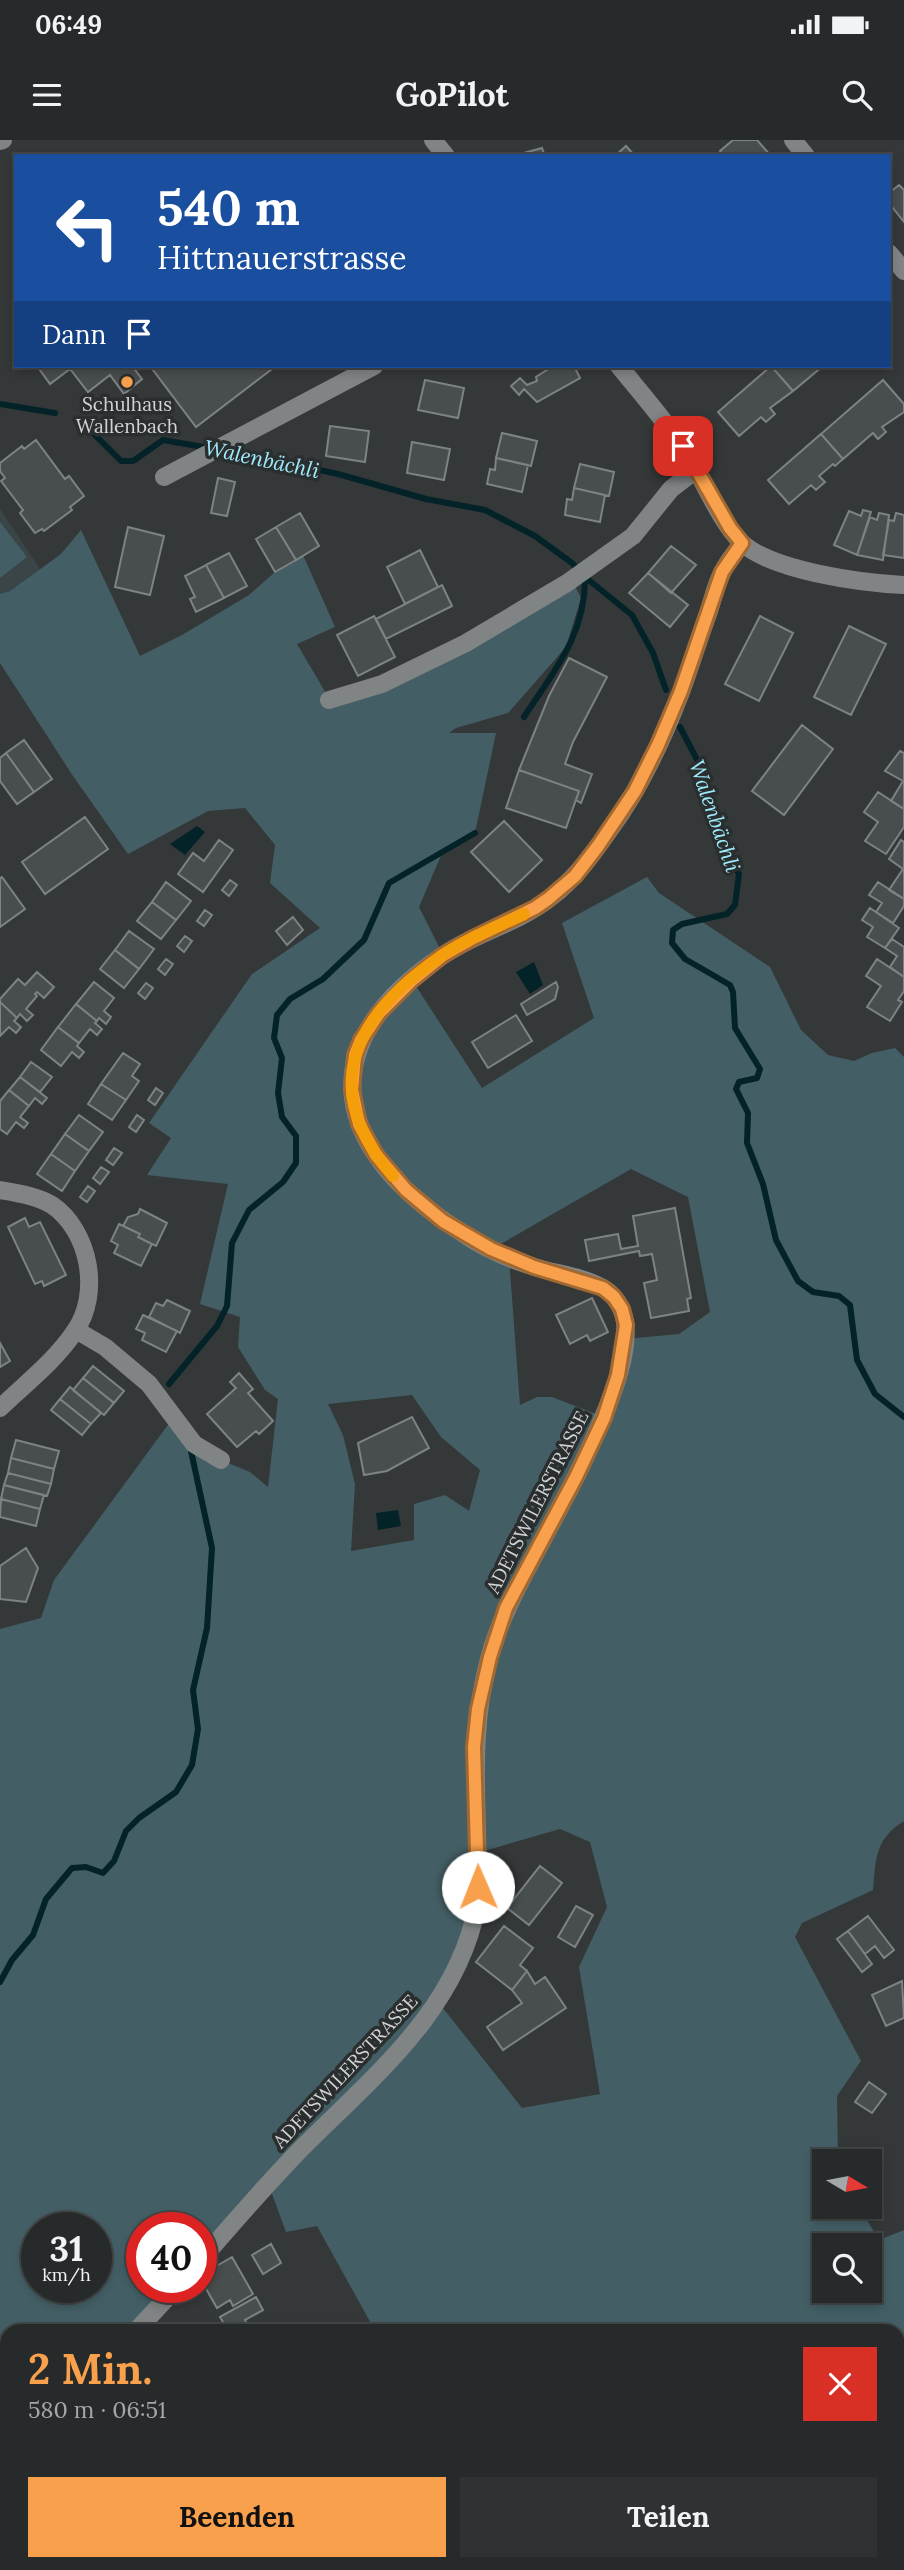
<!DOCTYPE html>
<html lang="de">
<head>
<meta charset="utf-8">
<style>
  body { margin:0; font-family:Lora,serif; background:#2f3233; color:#f1f3f6; height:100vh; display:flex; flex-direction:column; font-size:26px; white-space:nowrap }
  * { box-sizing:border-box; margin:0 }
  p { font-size:23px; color:#a4a7a9 }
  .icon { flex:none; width:38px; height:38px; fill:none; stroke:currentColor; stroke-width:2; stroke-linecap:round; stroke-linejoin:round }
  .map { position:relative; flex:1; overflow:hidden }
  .side { position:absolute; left:0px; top:2184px; width:905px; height:247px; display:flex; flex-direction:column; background:#272a2b; border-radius:21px 21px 0 0; box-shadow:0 4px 10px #0003,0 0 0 2px #434647 }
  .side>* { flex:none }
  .banner { position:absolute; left:14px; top:14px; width:877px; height:214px; border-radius:0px; box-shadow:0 4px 10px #0003,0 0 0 2px #434647; background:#1a4fa0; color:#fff; overflow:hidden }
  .needle { width:46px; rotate:100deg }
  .tools { position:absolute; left:812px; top:2009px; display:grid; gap:14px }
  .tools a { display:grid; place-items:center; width:70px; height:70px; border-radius:0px; background:#272a2b; box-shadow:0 4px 10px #0003,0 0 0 2px #434647; font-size:35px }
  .speed { position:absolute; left:21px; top:2072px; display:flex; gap:14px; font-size:35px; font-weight:700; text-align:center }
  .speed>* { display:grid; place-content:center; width:91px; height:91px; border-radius:50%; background:#272a2b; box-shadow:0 4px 10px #0003,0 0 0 2px #434647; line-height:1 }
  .speed small { font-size:18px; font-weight:400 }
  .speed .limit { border:10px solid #d22; background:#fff; color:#111 }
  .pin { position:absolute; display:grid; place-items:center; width:60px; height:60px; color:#fff; margin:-30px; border-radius:14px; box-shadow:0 4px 10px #0006 }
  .me { position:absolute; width:77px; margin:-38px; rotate:359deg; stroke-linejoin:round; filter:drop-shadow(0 0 5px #0008) }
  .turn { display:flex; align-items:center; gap:24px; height:147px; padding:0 28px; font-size:32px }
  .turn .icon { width:91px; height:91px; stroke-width:2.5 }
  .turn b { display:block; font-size:49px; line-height:60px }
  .then { display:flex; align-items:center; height:66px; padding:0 28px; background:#0003; gap:14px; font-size:26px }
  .round { display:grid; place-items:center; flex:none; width:74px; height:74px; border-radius:0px; background:#2f3233 }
  .summary { display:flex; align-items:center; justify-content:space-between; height:119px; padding:0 28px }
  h1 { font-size:42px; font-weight:700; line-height:52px; color:#f9a04c }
  .action { display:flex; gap:14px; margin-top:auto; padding:14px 28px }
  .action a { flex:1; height:80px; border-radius:0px; background:#f9a04c; color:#111; font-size:28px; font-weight:700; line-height:80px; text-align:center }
  .action a+a { background:#2f3233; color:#f1f3f6 }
  .status { display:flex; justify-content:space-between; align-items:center; height:49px; padding:0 35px; background:#272a2b; direction:ltr }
  .status svg { height:19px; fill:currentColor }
  header { display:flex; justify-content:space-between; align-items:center; height:91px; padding:0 28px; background:#272a2b; font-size:32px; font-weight:700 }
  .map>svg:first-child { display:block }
</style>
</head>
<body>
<div class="status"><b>06:49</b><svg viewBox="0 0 49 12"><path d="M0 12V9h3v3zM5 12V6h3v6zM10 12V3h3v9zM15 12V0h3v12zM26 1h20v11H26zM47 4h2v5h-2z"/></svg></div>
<header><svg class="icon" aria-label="menu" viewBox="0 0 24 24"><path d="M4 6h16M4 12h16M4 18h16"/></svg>GoPilot<svg class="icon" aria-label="search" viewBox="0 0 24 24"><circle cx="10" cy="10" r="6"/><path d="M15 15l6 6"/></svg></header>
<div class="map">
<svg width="904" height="2430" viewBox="0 0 904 2430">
  <rect width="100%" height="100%" fill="#343839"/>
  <!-- built -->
  <path fill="#3a4547" d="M 0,369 L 40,429 L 10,451 L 0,454 Z"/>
  <!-- green -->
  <path fill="#435f65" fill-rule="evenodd" d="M 0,382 L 27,417 L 0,438 Z
    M 81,390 L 140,516 L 182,495 L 249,455 L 275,432 L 303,415 L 335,487 L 297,504 L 330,560 L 382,544 L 572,440 L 581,458 L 566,507 L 508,573 L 456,588 L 449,593 L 496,593 L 475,693 L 443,711 L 419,767 L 443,815 L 412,840 L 482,948 L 594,878 L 562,783 L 647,737 L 659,753 L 770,827 L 801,890 L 828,915 L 854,921 L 872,913 L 895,908 L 904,917 L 904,1681 C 875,1699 876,1718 873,1750 L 802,1783 L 795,1797 L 861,1921 L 837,1956 L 838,2021 L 824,2021 L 824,2067 L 859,2067 L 879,2100 L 904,2090 L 904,2430 L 0,2430 L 0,1489 L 41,1478 L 54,1440 L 173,1278 L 221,1320 L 250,1332 L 268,1347 L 278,1259 L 265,1250 L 238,1207 L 240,1177 L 200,1164 L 228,1044 L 147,1035 L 171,998 L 149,983 L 252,834 L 320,788 L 270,743 L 275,705 L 245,668 L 208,671 L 128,714 L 73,636 L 0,523 L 0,454 L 10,451 L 61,414 ZM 631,1029 L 688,1057 L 710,1172 L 679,1194 L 625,1199 L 604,1277 L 552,1257 L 537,1257 L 520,1265 L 509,1118 L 492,1109 ZM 412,1255 L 441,1297 L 480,1330 L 469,1371 L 445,1355 L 414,1364 L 414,1400 L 351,1411 L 355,1344 L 343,1295 L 328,1264 ZM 560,1689 L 590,1702 L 607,1767 L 579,1827 L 600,1954 L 522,1968 L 439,1863 L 458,1829 L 477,1713 ZM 268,2043 L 286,2092 L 317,2086 L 373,2187 L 368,2191 L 898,2191 L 898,2424 L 7,2424 L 7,2191 L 136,2191 L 177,2147 L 142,2147 L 142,2088 L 201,2088 L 201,2120 ZM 37,2088 L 96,2088 L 96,2147 L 37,2147 ZM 824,2105 L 870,2105 L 870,2151 L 824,2151 Z"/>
  <!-- water -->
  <path fill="#032329" d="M 197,686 L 205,692 L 185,715 L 170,704 Z
    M 534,822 L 543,845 L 530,854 L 516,832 Z
    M 398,1370 L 401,1386 L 378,1390 L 376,1373 Z"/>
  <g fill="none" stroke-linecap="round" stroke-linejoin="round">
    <!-- stream -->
    <path stroke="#032329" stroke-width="6" d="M 0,264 L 55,273
      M 86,286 L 121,321 L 133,321 L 163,300 L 209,308
      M 227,310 L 338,334 L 426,359 L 485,370 L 535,396 L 572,423 L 585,437 L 632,475 L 653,513 L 666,550
      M 524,577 C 554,531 586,494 585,437
      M 680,587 L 705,635 L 712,678 L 719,698 L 739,734 L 735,765 L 727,774 L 682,784 L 673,790 L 672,803 L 685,819 L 730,845 L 733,852 L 735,888 L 760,929 L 757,938 L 739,942 L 736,949 L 748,973 L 747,1003 L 763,1044 L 776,1100 L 798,1141 L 813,1152 L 839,1156 L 850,1165 L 857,1220 L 875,1254 L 904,1277
      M 169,1244 L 217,1186 L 227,1166 L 232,1103 L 249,1070 L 283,1042 L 296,1023 L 296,996 L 282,977 L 278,953 L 282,918 L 274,898 L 277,875 L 290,859 L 323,839 L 364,800 L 389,743 L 475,693
      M 0,1842 L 12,1820 L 33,1795 L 46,1759 L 72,1728 L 86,1727 L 103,1733 L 114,1721 L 126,1691 L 139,1678 L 176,1652 L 192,1625 L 198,1589 L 193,1550 L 207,1488 L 212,1408 L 191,1311"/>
  </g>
  <!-- building -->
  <path fill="#484d4d" stroke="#7d8283" stroke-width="2" d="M 733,0 L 757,0 L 771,16 L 724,16 L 720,11 Z
    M 626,6 L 635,16 L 615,16 Z
    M 542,8 L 545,16 L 513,16 Z
    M 899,45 L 904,50 L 904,82 L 889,63 L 889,53 Z
    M 37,226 L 132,226 L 142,239 L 124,254 L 110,235 L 88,252 L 70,229 L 50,244 Z
    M 150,226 L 276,226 L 196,287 Z
    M 553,226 L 574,226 L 580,238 L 537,262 L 524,249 L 519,255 L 511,246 L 520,238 L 527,245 L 537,241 L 536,237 Z
    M 771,226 L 823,226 L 793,251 Z
    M 771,226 L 793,251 L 770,268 L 775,274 L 766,282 L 761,277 L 739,296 L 718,272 Z
    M 425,240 L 464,248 L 458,278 L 418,270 Z
    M 883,240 L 904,264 L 904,272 L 882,287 L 886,292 L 878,299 L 873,293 L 843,319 L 821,294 Z
    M 330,286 L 369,291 L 365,322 L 326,316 Z
    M 502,293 L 537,301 L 531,326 L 496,318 Z
    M 821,294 L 843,319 L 835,326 L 833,324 L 819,336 L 825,342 L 816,350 L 811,345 L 789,364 L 768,340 Z
    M 36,300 L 65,339 L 69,336 L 84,356 L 70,367 L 72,370 L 44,391 L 42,389 L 35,393 L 20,373 L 23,370 L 1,341 L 5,338 L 0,331 L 0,323 L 22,306 L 24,309 Z
    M 412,302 L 450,309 L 444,340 L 407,333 Z
    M 496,318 L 528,325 L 522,352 L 487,344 L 490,329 L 495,330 Z
    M 580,324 L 614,332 L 609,356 L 574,348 Z
    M 218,338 L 235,342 L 227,376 L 211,373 Z
    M 574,348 L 605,355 L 600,382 L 565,375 L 567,359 L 572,360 Z
    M 863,370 L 871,372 L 857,415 L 834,405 L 849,371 L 861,376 Z
    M 300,373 L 319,406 L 296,420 L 276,387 Z
    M 879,373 L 889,375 L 883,420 L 857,415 L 870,377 L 877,380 Z
    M 896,373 L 904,375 L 904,418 L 883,415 L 889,380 L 894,381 Z
    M 128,387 L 164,396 L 150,455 L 115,447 Z
    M 276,387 L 296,420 L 275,432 L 256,399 Z
    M 671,406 L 696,425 L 671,453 L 648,433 Z
    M 420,410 L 438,447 L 405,464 L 387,427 Z
    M 229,413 L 247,446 L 224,458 L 206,425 Z
    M 206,425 L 224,458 L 196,472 L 190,459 L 195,457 L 185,436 Z
    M 648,433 L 688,465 L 670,487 L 629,453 Z
    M 442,445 L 452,466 L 386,499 L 376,479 Z
    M 374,476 L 395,517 L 358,536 L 337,495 Z
    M 760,476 L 793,493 L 759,561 L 725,544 Z
    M 849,486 L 886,504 L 851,575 L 814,557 Z
    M 569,518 L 607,537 L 573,602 L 565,624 L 592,634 L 581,663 L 576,660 L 579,651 L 519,630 L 549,556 Z
    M 802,585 L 833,609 L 784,675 L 752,651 Z
    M 24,600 L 52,639 L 34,652 L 6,613 Z
    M 900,611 L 904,613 L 904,669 L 891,661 L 903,641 L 885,631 Z
    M 6,613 L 34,652 L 17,664 L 0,641 L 0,618 Z
    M 519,630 L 579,651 L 566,688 L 506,668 Z
    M 878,652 L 904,669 L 904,687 L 886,714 L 865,701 L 878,682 L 864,672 Z
    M 85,677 L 108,709 L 45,754 L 22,722 Z
    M 504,681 L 542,720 L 509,752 L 471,712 Z
    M 219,700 L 233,710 L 203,752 L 178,734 L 193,713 L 204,721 Z
    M 901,700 L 904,702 L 904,759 L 889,750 L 903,729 L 889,719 Z
    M 2,737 L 25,769 L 0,787 L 0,738 Z
    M 230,740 L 237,745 L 229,756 L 222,750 Z
    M 166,742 L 191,761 L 176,780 L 152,762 Z
    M 878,742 L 904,759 L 904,766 L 893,783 L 876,772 L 882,763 L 869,755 Z
    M 152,762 L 176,780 L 161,799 L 137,781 Z
    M 870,768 L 899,788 L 885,808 L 867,797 L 873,787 L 862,780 Z
    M 205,770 L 212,775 L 204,786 L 197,781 Z
    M 293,777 L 303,790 L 287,805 L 276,791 Z
    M 129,791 L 154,809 L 139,829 L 115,810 Z
    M 185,796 L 192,801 L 184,812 L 177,806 Z
    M 892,799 L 904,807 L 904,837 L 890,827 L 897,816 L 885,808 Z
    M 115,810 L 139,829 L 124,848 L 100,829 Z
    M 166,819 L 173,824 L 165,835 L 158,829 Z
    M 877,819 L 904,837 L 904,851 L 898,860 L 902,862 L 890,881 L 867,867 L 881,846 L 866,836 Z
    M 37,832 L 54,847 L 44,858 L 37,852 L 35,854 L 37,856 L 26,869 L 33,875 L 27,881 L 20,874 L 17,878 L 0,862 L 0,859 L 18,839 L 25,845 Z
    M 94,842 L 114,858 L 104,871 L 111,877 L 106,884 L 99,878 L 97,881 L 76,864 Z
    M 556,842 L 558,847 L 555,859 L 527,875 L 521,864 Z
    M 146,843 L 153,848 L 145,859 L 138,853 Z
    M 0,862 L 17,878 L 14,881 L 21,887 L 16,893 L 9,887 L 0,896 Z
    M 76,864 L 97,881 L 95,883 L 102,889 L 97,895 L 90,889 L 79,903 L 58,887 Z
    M 516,875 L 532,901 L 488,928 L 472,902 Z
    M 58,887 L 79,903 L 77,906 L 84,912 L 79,918 L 72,912 L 61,926 L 41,910 Z
    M 123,913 L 140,924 L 132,936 L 139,941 L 126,960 L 101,944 Z
    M 31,922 L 52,937 L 40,952 L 20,937 Z
    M 20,937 L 47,958 L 42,964 L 35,958 L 29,966 L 9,950 Z
    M 101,944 L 126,960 L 112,980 L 88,964 Z
    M 156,948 L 163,953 L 155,965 L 148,960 Z
    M 9,950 L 29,966 L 20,977 L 28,983 L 24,988 L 16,982 L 7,994 L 0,989 L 0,961 Z
    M 79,975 L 103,992 L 89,1011 L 65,994 Z
    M 137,975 L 144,980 L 136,992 L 129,987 Z
    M 65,994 L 89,1011 L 75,1031 L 51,1014 Z
    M 114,1008 L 122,1013 L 113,1025 L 106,1020 Z
    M 51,1014 L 75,1031 L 62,1051 L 37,1034 Z
    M 101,1027 L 109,1032 L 100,1044 L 93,1038 Z
    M 88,1046 L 95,1051 L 87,1062 L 80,1057 Z
    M 675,1068 L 691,1158 L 687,1159 L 689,1171 L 651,1178 L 644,1143 L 657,1140 L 652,1114 L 640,1116 L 639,1111 L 589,1121 L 585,1100 L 618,1094 L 621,1109 L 638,1106 L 633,1076 Z
    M 140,1069 L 167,1083 L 156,1106 L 138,1097 L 140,1094 L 123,1086 L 128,1077 L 138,1074 Z
    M 25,1078 L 29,1087 L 40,1082 L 66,1135 L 44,1146 L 42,1141 L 35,1144 L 8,1087 Z
    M 119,1084 L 140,1094 L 138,1097 L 152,1104 L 141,1126 L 114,1113 L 118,1105 L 111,1101 Z
    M 592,1158 L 608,1192 L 590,1201 L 587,1195 L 570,1204 L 556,1175 Z
    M 167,1160 L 190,1171 L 180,1193 L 149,1177 L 156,1163 L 163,1166 Z
    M 143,1175 L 177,1191 L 166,1212 L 142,1200 L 145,1193 L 136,1189 Z
    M 0,1203 L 10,1221 L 0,1227 Z
    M 93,1226 L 124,1251 L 114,1263 L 83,1238 Z
    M 239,1233 L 253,1249 L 248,1253 L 273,1281 L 259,1294 L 256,1291 L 237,1307 L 207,1274 L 236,1248 L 230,1242 Z
    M 83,1238 L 114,1263 L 104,1275 L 73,1250 Z
    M 70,1247 L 101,1273 L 91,1284 L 60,1259 Z
    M 60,1259 L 91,1284 L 82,1295 L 51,1270 Z
    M 412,1277 L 429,1308 L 387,1331 L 364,1335 L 358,1303 Z
    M 16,1300 L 59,1311 L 54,1329 L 11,1318 Z
    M 11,1318 L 54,1329 L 51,1344 L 8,1333 Z
    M 8,1333 L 51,1344 L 47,1356 L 4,1345 Z
    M 4,1345 L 44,1355 L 40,1369 L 1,1359 Z
    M 1,1359 L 40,1369 L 36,1386 L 0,1377 Z
    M 26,1408 L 38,1428 L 26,1462 L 0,1459 L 0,1426 Z
    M 540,1726 L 562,1743 L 529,1785 L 507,1768 Z
    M 576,1766 L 593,1775 L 575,1807 L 558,1797 Z
    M 868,1776 L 894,1810 L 884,1818 L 875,1806 L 865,1814 L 848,1791 Z
    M 504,1786 L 533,1808 L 520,1825 L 527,1831 L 512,1850 L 476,1822 Z
    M 848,1791 L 872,1824 L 862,1832 L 837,1799 Z
    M 527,1831 L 535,1844 L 545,1837 L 566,1868 L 503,1910 L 487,1887 L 522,1863 L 512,1850 Z
    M 902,1841 L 904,1878 L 886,1886 L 872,1855 Z
    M 869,1942 L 886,1954 L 872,1973 L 855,1962 Z
    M 271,2104 L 281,2123 L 263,2134 L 252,2115 Z
    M 232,2117 L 253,2154 L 233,2166 L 230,2160 L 217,2168 L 201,2140 L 201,2135 Z
    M 256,2157 L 263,2170 L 245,2180 L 250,2189 L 228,2191 L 220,2177 Z"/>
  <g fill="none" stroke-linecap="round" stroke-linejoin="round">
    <!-- minor -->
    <path stroke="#808485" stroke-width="18" d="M 433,0 L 446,16
      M 793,0 L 806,16
      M 0,1 L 3,0
      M 889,113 L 904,131
      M 619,226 C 640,252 663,278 682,306 C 702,334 717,378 741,402 C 771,431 862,443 904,445
      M 164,337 L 374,226
      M 329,560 L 382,544 L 466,503 L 567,443 L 633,396 L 671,349 L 697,329
      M 0,1050 C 17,1053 37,1056 52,1065 C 90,1091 101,1154 75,1191 C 56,1220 25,1244 0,1268
      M 76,1190 L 105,1207 L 149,1244 L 194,1304 L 221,1320
      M 201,2120 C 233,2083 264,2047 298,2012 C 370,1939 458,1871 477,1765 C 481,1679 466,1604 489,1519 C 500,1477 521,1441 541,1403 C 568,1353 595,1303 614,1249 C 621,1229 628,1204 625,1182 C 623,1168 615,1155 603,1148 C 584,1137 558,1134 538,1128 C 511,1120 484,1108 461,1092 C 332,1010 307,905 445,814 C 478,792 518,783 550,758 C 575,739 593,714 611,688 C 641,647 663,599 681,552 C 691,525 699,498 709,471 C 713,458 716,443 723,431 C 728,421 736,412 742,403
      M 136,2191 L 177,2147
      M 0,2269 L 7,2271
      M 0,2297 L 7,2291"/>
  </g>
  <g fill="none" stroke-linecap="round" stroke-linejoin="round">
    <defs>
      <path id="route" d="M 478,1747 L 474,1607 L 478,1569 L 490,1517 L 506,1468 L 576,1337 L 604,1278 L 618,1235 L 626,1185 L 622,1169 L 614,1157 L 603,1148 L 534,1127 L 491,1109 L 443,1081 L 406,1050 L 376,1015 L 359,984 L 352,950 L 355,915 L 361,900 L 379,873 L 412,840 L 443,815 L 473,798 L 535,768 L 548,759 L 575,736 L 598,706 L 635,651 L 658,605 L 681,551 L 722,432 L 742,403 L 730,388 L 683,306"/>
    </defs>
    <!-- route casing -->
    <use href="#route" stroke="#a26831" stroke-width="18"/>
    <!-- route -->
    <use href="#route" stroke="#f9a04c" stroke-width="12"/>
    <!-- slow -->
    <path stroke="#f59e0b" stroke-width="12" d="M 393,1036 C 315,947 356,874 443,815 C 468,798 497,787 524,774"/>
  </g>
  <!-- markers -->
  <circle fill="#f9a04c" stroke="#2a2e2f" stroke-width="2.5" cx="127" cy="242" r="7"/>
  <g text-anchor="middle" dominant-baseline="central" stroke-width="7" stroke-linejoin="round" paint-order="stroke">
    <!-- poi labels -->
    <g font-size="19" fill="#d1d3d4" stroke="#2a2e2f">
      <text x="127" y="264">Schulhaus<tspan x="127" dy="22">Wallenbach</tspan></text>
    </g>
    <!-- street labels -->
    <g font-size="19" fill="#d1d3d4" stroke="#2a2e2f">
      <text transform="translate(537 1362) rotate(-63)">ADETSWILERSTRASSE</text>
      <text transform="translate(345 1931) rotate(-47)">ADETSWILERSTRASSE</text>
    </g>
    <!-- water labels -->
    <g font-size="21" font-style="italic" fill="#9febfb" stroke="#2a2e2f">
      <text transform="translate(262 319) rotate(12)">Walenbächli</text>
      <text transform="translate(715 676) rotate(71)">Walenbächli</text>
    </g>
  </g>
</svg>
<div class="tools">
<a><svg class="needle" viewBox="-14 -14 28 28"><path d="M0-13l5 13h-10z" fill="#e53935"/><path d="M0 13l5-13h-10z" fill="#a4a7a9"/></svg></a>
<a><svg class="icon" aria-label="search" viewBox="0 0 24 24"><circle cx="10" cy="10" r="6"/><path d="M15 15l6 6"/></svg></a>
</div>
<div class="speed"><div>31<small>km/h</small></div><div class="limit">40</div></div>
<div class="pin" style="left:683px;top:306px;background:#d93025"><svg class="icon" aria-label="arrive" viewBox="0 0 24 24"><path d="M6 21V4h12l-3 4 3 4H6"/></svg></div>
<svg class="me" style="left:478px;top:1747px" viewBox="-20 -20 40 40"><circle r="19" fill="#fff"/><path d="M0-13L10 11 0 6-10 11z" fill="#f9a04c"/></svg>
<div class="banner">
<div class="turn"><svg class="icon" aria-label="left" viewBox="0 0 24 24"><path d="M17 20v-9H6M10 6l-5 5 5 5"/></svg><div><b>540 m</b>Hittnauerstrasse</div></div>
<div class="then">Dann<svg class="icon" aria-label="arrive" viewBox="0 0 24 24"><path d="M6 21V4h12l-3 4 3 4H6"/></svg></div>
</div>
<section class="side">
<div class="summary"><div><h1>2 Min.</h1><p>580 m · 06:51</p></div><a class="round" style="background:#d93025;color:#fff"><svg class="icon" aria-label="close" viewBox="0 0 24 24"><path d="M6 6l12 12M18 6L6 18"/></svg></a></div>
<div class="action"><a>Beenden</a><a>Teilen</a></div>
</section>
</div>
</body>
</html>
